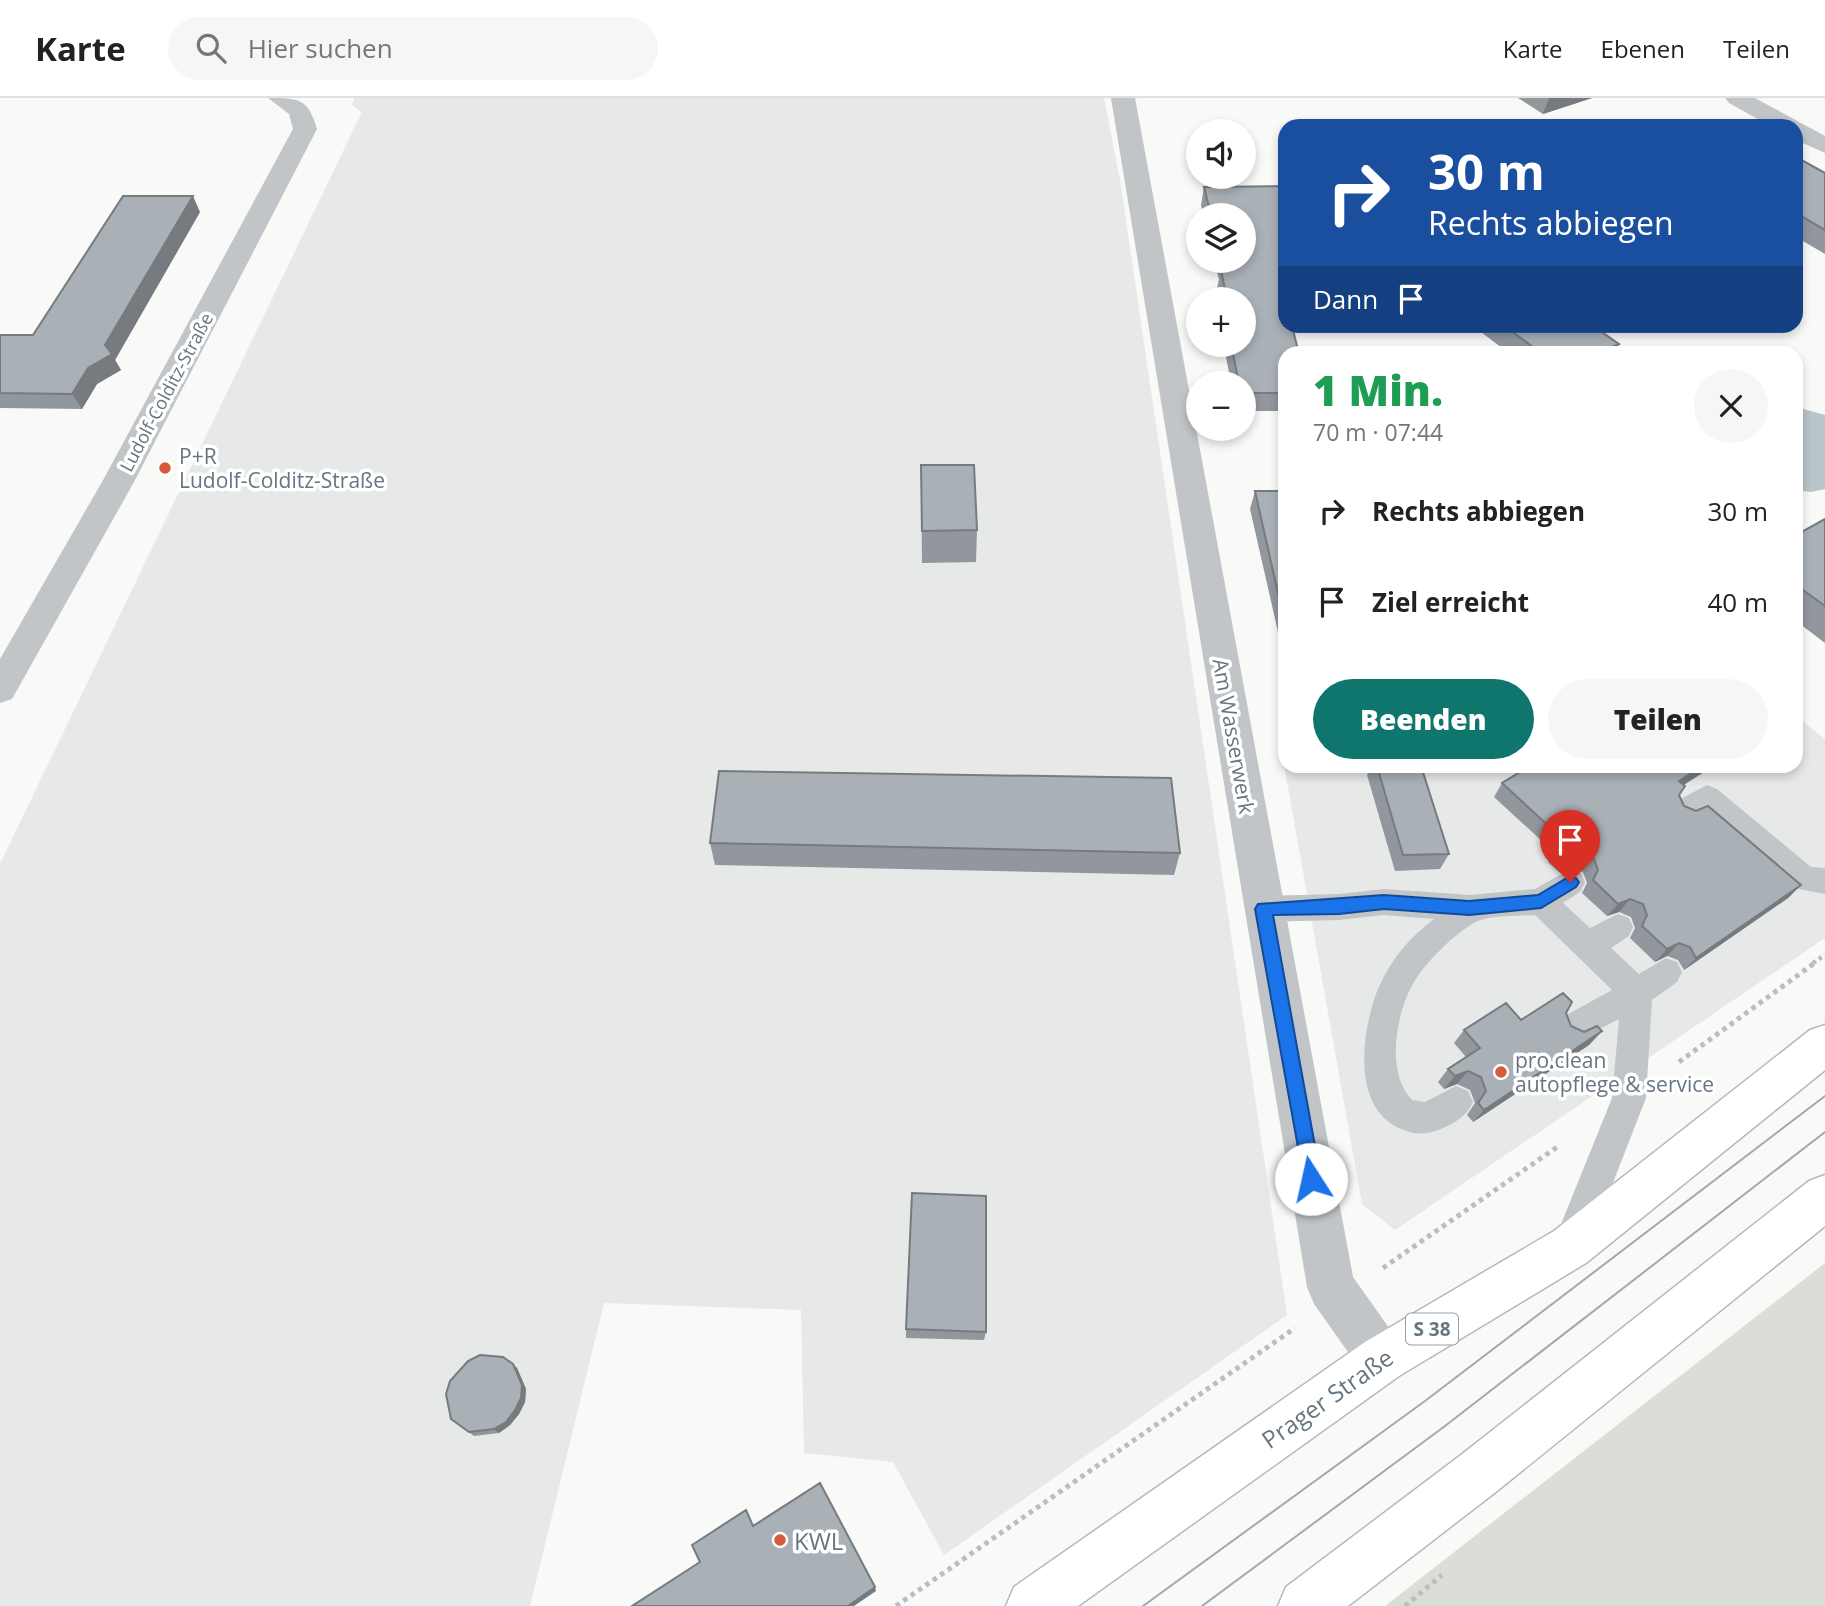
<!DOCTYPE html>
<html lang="de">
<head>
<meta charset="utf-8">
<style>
  body { margin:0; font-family:"Open Sans",sans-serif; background:#f6f6f6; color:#222; height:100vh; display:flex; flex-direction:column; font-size:26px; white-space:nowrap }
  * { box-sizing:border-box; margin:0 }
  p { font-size:23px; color:#767676 }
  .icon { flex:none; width:38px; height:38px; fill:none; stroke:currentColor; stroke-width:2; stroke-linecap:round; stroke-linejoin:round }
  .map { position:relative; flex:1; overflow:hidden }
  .sheet { position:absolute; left:1278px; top:248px; width:525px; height:427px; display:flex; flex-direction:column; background:#fff; border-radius:21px; box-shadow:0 4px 10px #0003 }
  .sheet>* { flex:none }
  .banner { position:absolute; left:1278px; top:21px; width:525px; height:214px; border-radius:21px; box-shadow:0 4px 10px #0003; background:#1a4fa0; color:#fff; overflow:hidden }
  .controls { position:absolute; left:1186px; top:21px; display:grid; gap:14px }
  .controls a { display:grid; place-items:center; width:70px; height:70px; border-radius:50%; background:#fff; box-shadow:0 4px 10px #0003; font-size:35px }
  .pin { position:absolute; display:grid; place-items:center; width:60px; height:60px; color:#fff; margin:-72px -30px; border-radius:50% 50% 50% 0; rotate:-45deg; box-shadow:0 0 7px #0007 }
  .pin .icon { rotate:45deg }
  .me { position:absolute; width:77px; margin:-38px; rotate:350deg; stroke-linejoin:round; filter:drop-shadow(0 0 5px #0008) }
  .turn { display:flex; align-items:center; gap:24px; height:147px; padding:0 35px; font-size:32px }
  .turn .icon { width:91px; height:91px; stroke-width:2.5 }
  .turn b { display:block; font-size:49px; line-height:60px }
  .then { display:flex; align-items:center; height:66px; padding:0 35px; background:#0003; gap:14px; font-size:26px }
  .round { display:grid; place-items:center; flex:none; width:74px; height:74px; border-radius:37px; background:#f6f6f6 }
  .overview { display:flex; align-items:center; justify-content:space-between; height:119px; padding:0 35px }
  h1 { font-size:42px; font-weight:800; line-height:52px; color:#1e9e55 }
  .button { display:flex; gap:14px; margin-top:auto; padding:14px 35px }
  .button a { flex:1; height:80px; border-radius:42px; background:#0f766e; color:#fff; font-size:28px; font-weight:800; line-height:80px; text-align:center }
  .button a+a { background:#f6f6f6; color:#222 }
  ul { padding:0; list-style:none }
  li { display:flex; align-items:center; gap:21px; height:91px; padding:0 35px }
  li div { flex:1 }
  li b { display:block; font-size:26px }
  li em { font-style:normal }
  header { display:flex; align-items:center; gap:42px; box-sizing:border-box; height:98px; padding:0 35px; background:#fff; border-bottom:2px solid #e0e0e0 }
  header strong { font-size:33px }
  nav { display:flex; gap:38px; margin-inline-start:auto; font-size:24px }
  .search { width:490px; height:63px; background:#f6f6f6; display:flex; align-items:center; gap:18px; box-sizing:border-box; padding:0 24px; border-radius:38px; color:#767676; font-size:26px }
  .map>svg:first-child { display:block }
</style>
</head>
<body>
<header>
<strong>Karte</strong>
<div class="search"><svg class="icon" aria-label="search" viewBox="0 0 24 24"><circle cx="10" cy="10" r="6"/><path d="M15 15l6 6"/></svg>Hier suchen</div>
<nav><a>Karte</a><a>Ebenen</a><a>Teilen</a></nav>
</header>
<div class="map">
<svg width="1825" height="1508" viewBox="0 0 1825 1508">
  <rect width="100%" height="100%" fill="#f9f9f7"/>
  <!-- built -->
  <path fill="#e7e8e8" d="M 355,0 L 1104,0 L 1120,82 L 1287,1217 L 944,1457 L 893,1364 L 804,1355 L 801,1212 L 604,1205 L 530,1508 L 0,1508 L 0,766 L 362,14 L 352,7 Z
    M 1796,618 L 1825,641 L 1825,840 L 1395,1132 L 1362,1106 L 1283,661 L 1284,668 L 1796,668 Z"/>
  <!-- green -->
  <path fill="#daded7" d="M 1825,1165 L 1825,1508 L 1385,1508 Z"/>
  <!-- water -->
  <path fill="#bac5c9" d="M 1796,309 L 1825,317 L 1825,391 L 1811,394 L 1796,392 Z"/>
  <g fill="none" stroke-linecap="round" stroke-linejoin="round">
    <defs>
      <path id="primary" d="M 1825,927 L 1825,972 L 1586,1165 L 1399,1278 L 1078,1508 L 1006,1508 L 1014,1489 L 1365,1244 L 1554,1133 L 1810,932 Z
        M 1825,1077 L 1825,1128 L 1497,1393 L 1348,1508 L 1278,1508 L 1286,1489 L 1461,1357 L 1809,1083 Z"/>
    </defs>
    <!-- primary casing -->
    <use href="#primary" stroke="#b4b9bd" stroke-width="3"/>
    <!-- path-far1 -->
    <path stroke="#bbbec0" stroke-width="4.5" stroke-dasharray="3.5 3.5" stroke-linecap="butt" d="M 1813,865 L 1825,857"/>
    <!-- path -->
    <path stroke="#bbbec0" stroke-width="5" stroke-dasharray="4.5 4.5" stroke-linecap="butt" d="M 1679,964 L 1816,864
      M 1383,1170 L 1560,1047
      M 896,1508 L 1295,1230
      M 1405,1508 L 1442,1477"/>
    <!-- service -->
    <path fill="#c1c5c8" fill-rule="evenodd" d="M 1707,687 L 1717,691 L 1811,769 L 1825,770 L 1825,796 L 1793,790 L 1705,714 L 1685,724 L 1675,720 L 1670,712 L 1675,704 Z
      M 1570,771 L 1581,775 L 1585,784 L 1581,793 L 1563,805 L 1590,830 L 1618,816 L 1629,820 L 1633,829 L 1629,838 L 1611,850 L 1639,876 L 1666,860 L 1677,864 L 1682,874 L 1677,884 L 1652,902 L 1646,1000 L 1584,1159 L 1571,1164 L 1558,1159 L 1553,1146 L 1612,1000 L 1619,921 L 1572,945 L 1561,940 L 1556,930 L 1561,920 L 1612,892 L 1535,817 C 1520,818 1487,817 1476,824 C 1456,834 1425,865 1414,884 C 1396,914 1385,975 1412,1002 L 1425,1004 L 1456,988 L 1468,993 L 1473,1004 C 1467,1018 1455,1025 1441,1031 C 1425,1037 1416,1037 1401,1031 C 1350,1010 1362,931 1378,891 C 1391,861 1409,840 1434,821 L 1384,817 L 1339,822 L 1264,824 L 1253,820 L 1249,811 L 1253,802 L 1264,798 L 1339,796 L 1384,791 L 1470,797 L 1535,791 Z"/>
    <!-- minor -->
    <path fill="#c1c5c8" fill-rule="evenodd" d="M 1111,0 L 1135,0 L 1353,1179 L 1399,1244 L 1406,1261 L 1399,1278 L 1382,1285 L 1365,1278 L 1314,1206 L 1307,1189 Z
      M 1725,0 L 1755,0 L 1825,38 L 1825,55 L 1796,42 L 1796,28 L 1770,28 L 1729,5 Z"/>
    <!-- tertiary -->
    <path fill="#c1c5c8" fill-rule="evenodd" d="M 268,0 C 299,0 308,0 317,31 L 134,384 L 12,601 L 0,605 L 0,561 L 102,384 L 293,31 L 289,16 Z"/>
    <!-- primary -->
    <use href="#primary" fill="#fff" fill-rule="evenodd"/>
    <!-- tram -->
    <path stroke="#a3a9ae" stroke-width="2" d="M 1143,1508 L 1425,1303 L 1825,998
      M 1202,1508 L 1445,1328 L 1825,1034"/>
  </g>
  <!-- wall -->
  <path fill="#91979d" d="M 1518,0 L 1592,0 L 1543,16 Z
    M 1796,59 L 1825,75 L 1825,156 L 1796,139 Z
    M 1284,88 L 1284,313 L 1244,313 L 1244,285 L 1231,285 L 1226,259 L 1229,247 L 1244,247 L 1244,201 L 1219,201 L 1217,190 L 1219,181 L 1214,163 L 1244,163 L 1244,117 L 1203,117 L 1201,107 L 1204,89 Z
    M 200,114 L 115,262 L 121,272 L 97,286 L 82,311 L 0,310 L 0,237 L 33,237 Z
    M 1473,228 L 1593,228 L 1614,256 L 1510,256 Z
    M 921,367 L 977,432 L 976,464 L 922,465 Z
    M 1255,393 L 1284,393 L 1284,560 L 1250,411 Z
    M 1825,421 L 1825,545 L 1796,523 L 1796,437 Z
    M 1371,668 L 1421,668 L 1449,756 L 1440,771 L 1395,773 L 1367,677 Z
    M 1704,674 L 1683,687 L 1679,697 L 1684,708 L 1801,787 L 1788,800 L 1684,872 L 1678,862 L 1667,858 L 1655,864 L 1630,840 L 1635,830 L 1631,819 L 1619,814 L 1607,818 L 1582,795 L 1587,785 L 1583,774 L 1571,769 L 1559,774 L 1548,764 L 1555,755 L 1494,699 L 1502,685 Z
    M 710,745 L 1180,755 L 1174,777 L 715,767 Z
    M 1566,915 L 1571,928 L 1584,934 L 1602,933 L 1589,947 L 1473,1024 L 1467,1017 L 1475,1005 L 1470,992 L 1457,986 L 1444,991 L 1438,984 L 1448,971 L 1466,959 L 1454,945 L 1464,932 L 1521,922 Z
    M 906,1231 L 986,1234 L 984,1242 L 906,1240 Z
    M 517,1270 L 526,1291 L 525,1304 L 519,1316 L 510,1327 L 499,1335 L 474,1338 L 451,1321 Z"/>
  <!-- shaded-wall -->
  <path fill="#767b7f" d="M 1549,0 L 1592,0 L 1543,16 Z
    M 193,98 L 200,114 L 115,262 L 121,272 L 97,286 L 82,311 L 72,296 L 88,270 L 105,247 Z
    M 1619,246 L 1614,256 L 1595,256 Z
    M 1702,668 L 1708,668 L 1704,674 L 1668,697 L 1679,683 Z
    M 1581,755 L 1571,769 L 1559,774 L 1569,761 Z
    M 1801,787 L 1788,800 L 1684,872 L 1696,860 Z
    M 1630,801 L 1619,814 L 1607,818 L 1618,806 Z
    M 1679,845 L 1667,858 L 1655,864 L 1667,851 Z
    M 1602,933 L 1589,947 L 1473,1024 L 1484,1012 Z
    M 1468,973 L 1457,986 L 1444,991 L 1455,978 Z
    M 513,1266 L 517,1270 L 526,1291 L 525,1304 L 519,1316 L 510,1327 L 499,1335 L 494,1331 Z
    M 875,1489 L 876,1493 L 854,1508 L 848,1508 Z"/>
  <!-- building -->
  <path fill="#a9b0b6" stroke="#767b7f" stroke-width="2" d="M 1796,59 L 1825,75 L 1825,132 L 1796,115 Z
    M 1284,88 L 1284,143 L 1280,143 L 1284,159 L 1284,228 L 1292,228 L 1299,256 L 1284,256 L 1284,295 L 1244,295 L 1244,285 L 1239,285 L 1231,247 L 1244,247 L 1244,201 L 1227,201 L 1221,172 L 1225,172 L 1222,163 L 1244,163 L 1244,117 L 1211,117 L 1204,89 Z
    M 123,98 L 193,98 L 105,247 L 112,256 L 88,270 L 72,296 L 0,295 L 0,237 L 33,237 Z
    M 1505,228 L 1593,228 L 1619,246 L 1595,256 L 1542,256 Z
    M 921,367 L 974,367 L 977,432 L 922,433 Z
    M 1255,393 L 1284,393 L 1284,522 Z
    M 1825,421 L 1825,508 L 1796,487 L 1796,437 Z
    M 1377,668 L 1421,668 L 1449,756 L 1403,757 Z
    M 1530,668 L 1702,668 L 1679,683 L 1685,688 L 1679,697 L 1684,708 L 1696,713 L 1708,708 L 1801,787 L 1696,860 L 1690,849 L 1679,845 L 1667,851 L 1642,828 L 1647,817 L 1643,806 L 1630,801 L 1618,806 L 1593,782 L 1598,772 L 1594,761 L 1581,755 L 1569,761 L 1558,751 L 1567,745 L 1502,685 Z
    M 719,673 L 1171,680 L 1180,755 L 710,745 Z
    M 1563,895 L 1572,904 L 1566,915 L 1571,928 L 1584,934 L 1597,928 L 1602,933 L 1484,1012 L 1478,1005 L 1486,993 L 1481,979 L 1468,973 L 1455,978 L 1448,971 L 1480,950 L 1464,932 L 1506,905 L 1521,922 Z
    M 912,1095 L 986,1098 L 986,1234 L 906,1231 Z
    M 480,1257 L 503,1259 L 513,1266 L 522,1287 L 521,1300 L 515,1312 L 506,1324 L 494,1331 L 469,1334 L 451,1321 L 446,1296 L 450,1283 L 468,1263 Z
    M 820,1385 L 875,1489 L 848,1508 L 632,1508 L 700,1464 L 692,1447 L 746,1412 L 753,1428 Z"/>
  <!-- route -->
  <path fill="#1a73e8" stroke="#114b97" stroke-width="2" d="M 1570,778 L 1576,780 L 1579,784 L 1576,789 L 1541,810 L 1469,817 L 1384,811 L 1339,816 L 1273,817 L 1321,1081 L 1318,1088 L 1311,1090 L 1305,1088 L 1255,811 L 1258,806 L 1384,797 L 1469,803 L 1538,797 Z"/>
  <!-- markers -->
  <g fill="#d75a3a" stroke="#fff" stroke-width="2.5">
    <circle cx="165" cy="370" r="7"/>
    <circle cx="1501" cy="974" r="7"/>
    <circle cx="780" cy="1442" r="7"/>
  </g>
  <g text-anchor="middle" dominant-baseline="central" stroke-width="7" stroke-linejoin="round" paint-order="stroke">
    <!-- far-street labels -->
    <g font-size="18" fill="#667680" stroke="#fff">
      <text transform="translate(166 294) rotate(-62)">Ludolf-Colditz-Straße</text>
    </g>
    <!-- shield labels -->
    <rect fill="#fff" stroke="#949fa6" stroke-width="2" x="1406" y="1215.5" width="52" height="31" rx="5"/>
    <g font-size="19" font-weight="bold" fill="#667680">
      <text x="1432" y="1231">S 38</text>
    </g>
    <!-- poi labels -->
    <g font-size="21" fill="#667680" stroke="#fff" text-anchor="start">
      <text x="179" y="358">P+R<tspan x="179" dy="24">Ludolf-Colditz-Straße</tspan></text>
      <text x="1515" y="962">pro.clean<tspan x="1515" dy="24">autopflege &amp; service</tspan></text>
    </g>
    <!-- street labels -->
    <g font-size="21" fill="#667680" stroke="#fff">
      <text transform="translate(1234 638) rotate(80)">Am Wasserwerk</text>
    </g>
    <!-- near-street labels -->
    <g font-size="24" fill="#667680" stroke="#fff">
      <text transform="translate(1327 1300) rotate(-35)">Prager Straße</text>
    </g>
    <!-- near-poi labels -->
    <g font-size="24" fill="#667680" stroke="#fff" text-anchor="start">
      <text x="794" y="1442">KWL</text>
    </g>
  </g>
</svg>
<div class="controls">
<a><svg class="icon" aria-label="sound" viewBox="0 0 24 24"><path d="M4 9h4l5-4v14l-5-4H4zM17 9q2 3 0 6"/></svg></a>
<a><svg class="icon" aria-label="layers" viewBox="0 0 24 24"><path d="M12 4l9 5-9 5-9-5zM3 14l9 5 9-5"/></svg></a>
<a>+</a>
<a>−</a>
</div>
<div class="pin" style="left:1570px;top:784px;background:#d93025"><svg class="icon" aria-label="arrive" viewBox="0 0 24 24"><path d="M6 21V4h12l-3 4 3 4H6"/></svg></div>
<svg class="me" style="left:1311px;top:1081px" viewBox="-20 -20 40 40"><circle r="19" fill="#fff"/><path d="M0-13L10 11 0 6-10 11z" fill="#1a73e8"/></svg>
<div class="banner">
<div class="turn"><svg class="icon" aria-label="right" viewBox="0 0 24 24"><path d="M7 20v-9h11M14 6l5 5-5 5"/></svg><div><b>30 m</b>Rechts abbiegen</div></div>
<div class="then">Dann<svg class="icon" aria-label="arrive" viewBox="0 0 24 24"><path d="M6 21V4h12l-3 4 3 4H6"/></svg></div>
</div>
<section class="sheet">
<div class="overview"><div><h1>1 Min.</h1><p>70 m · 07:44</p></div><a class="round"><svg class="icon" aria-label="close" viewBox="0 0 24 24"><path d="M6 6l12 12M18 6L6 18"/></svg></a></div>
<ul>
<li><svg class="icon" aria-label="right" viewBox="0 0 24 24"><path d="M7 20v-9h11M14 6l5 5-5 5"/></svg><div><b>Rechts abbiegen</b></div><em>30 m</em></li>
<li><svg class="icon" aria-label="arrive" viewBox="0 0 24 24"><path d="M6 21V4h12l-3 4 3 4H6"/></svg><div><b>Ziel erreicht</b></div><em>40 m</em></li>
</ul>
<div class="button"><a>Beenden</a><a>Teilen</a></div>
</section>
</div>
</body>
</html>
